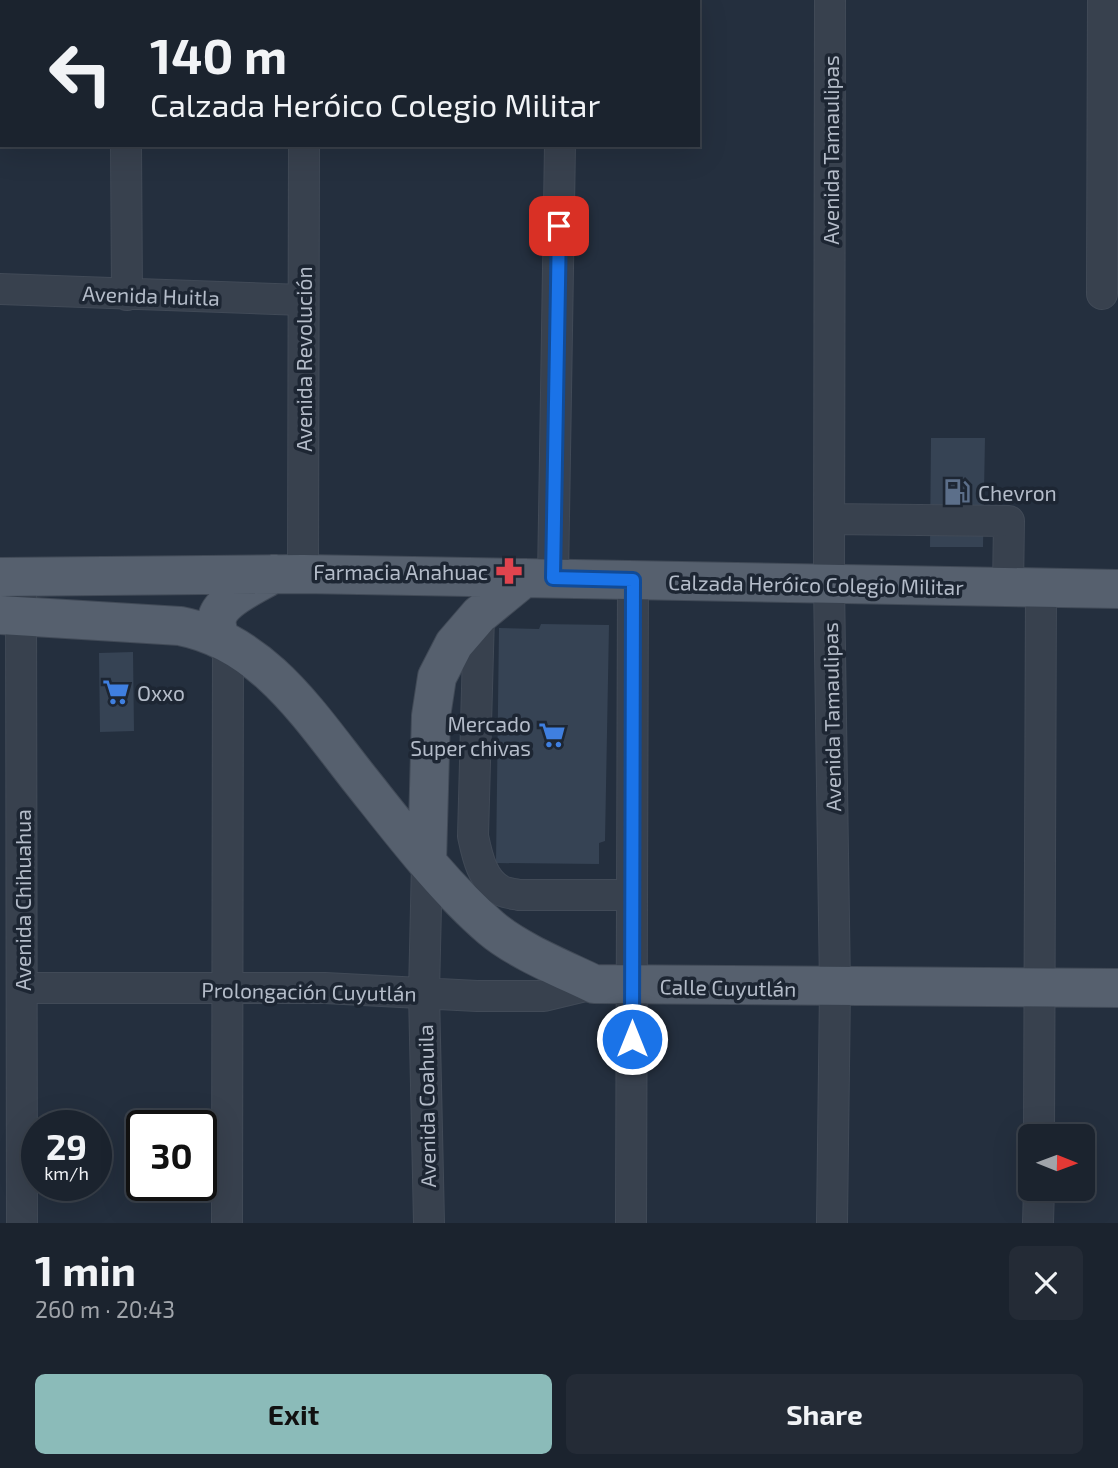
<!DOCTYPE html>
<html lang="en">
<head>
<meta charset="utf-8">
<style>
  body { margin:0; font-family:"Exo 2",sans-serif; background:#242b36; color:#f1f3f6; height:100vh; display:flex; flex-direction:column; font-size:26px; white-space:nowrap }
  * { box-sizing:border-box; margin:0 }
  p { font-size:23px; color:#a0a4aa }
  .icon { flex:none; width:38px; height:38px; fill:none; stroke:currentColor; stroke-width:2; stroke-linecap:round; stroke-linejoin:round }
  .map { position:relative; height:1223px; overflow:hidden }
  .drawer { display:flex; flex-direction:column; background:#1b232e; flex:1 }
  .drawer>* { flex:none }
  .hud { position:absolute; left:0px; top:0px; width:700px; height:147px; box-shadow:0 7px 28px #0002,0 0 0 2px #39404a; background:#1b232e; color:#f1f3f6; overflow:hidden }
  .needle { width:46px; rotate:91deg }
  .tools { position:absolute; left:1018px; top:1124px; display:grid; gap:14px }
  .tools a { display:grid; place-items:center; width:77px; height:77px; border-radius:10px; background:#1b232e; box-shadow:0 7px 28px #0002,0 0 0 2px #39404a; font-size:35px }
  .speed { position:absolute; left:21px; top:1110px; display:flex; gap:14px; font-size:35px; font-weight:700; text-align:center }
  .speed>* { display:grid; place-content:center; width:91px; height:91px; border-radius:50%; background:#1b232e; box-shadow:0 7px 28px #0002,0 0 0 2px #39404a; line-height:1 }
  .speed small { font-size:18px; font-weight:400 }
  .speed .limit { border:4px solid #111; border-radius:10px; background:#fff; color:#111 }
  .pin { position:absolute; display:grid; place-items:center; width:60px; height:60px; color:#fff; margin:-30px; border-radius:14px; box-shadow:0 4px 10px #0006 }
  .me { position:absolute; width:77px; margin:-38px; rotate:0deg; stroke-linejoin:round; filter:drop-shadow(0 0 5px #0008) }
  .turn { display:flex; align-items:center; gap:24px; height:147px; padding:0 35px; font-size:32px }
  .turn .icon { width:91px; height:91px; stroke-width:2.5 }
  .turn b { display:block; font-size:49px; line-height:60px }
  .round { display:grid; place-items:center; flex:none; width:74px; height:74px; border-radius:10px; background:#242b36 }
  .headline { display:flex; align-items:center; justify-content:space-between; height:119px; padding:0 35px }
  h1 { font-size:42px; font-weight:700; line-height:52px }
  .button { display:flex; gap:14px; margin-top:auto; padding:14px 35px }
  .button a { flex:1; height:80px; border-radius:10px; background:#8bbbb9; color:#111; font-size:28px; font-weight:700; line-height:80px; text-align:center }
  .button a+a { background:#242b36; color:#f1f3f6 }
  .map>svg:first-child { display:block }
</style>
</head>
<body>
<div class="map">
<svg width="1118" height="1223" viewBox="0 0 1118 1223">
  <rect width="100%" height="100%" fill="#242f3e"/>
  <!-- building -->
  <path fill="#364354" d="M 931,438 L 985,438 L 983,547 L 930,547 Z
    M 541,624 L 609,625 L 605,841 L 599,843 L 599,864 L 496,863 L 499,628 L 539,629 Z
    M 133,652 L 134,731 L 100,732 L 99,653 Z"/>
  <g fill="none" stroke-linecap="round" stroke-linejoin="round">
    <defs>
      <path id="minor" d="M 126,0 L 126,2
        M 830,0 L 829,584 L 835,988 L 832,1223
        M 305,2 L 305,0
        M 562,2 L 562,0
        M 126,145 L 127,295
        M 0,289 L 303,300
        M 1102,294 L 1103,0
        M 830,519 L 1009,521 L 1008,587
        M 303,574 L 304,145
        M 21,577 L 22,1223
        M 553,578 L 560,145
        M 479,615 L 473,836 C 477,855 482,881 502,891 C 507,893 514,894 519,895 L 632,895
        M 427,862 L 424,993 L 429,1223
        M 23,988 L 325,988 L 477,996 L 544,996 L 594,984
        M 1039,1136 L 1041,588
        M 227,1223 L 228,641
        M 631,1223 L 633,580
        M 1038,1223 L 1039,1188"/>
      <path id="major" d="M 0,577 L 303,574 L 1118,589
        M 0,615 L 180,626 C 263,642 309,715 358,777 C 398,827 442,886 491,928 C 518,951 563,969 594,984 L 1118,988
        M 220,638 C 218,631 215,623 218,615 C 224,599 259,582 274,574
        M 427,862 L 431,716 L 437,677 L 454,644 L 479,615 L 524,578"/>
    </defs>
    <!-- minor casing -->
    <use href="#minor" stroke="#414a57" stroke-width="32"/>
    <!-- major casing -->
    <use href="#major" stroke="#414a57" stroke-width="40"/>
    <!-- minor -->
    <use href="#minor" stroke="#38414e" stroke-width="30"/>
    <!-- major -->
    <use href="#major" stroke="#56606e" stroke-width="38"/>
  </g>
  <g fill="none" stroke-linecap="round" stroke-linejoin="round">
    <defs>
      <path id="route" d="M 559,226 L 553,578 L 633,580 L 632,1039"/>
    </defs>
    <!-- route casing -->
    <use href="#route" stroke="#114b97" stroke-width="18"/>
    <!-- route -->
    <use href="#route" stroke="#1a73e8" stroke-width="12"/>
  </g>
  <!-- icons -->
  <defs>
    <symbol id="fuel-bare" viewBox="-9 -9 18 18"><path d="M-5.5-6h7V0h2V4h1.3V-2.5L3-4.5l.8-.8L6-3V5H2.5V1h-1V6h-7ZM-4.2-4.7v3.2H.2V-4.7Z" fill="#5c6f8a" stroke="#1d2633" stroke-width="2.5" paint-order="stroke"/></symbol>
    <symbol id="pharmacy-bare" viewBox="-9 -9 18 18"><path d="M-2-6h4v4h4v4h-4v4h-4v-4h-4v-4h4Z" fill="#e0444e" stroke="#1d2633" stroke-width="2.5" paint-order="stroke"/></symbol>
    <symbol id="supermarket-bare" viewBox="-9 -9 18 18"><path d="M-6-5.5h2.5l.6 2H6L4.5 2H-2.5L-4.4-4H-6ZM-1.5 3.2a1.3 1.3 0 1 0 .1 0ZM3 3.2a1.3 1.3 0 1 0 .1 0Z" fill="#3f7fe0" stroke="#1d2633" stroke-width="2.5" paint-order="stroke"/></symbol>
  </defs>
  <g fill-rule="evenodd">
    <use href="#fuel-bare" x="938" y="473" width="38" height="38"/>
    <use href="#pharmacy-bare" x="490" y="552" width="38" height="38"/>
    <use href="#supermarket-bare" x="97" y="673" width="38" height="38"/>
    <use href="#supermarket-bare" x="533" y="716" width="38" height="38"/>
  </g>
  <g text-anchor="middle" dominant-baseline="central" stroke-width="7" stroke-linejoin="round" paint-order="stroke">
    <!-- street labels -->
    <g font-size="21" fill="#b4bcc9" stroke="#1d2633">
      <text transform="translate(830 150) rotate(-90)">Avenida Tamaulipas</text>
      <text transform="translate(151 295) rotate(2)">Avenida Huitla</text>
      <text transform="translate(303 359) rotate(-90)">Avenida Revolución</text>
      <text transform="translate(816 584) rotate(1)">Calzada Heróico Colegio Militar</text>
      <text transform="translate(831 717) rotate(-91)">Avenida Tamaulipas</text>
      <text transform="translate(22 900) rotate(-90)">Avenida Chihuahua</text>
      <text transform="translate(728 987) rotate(1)">Calle Cuyutlán</text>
      <text transform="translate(309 991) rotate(1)">Prolongación Cuyutlán</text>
      <text transform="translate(426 1106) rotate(-91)">Avenida Coahuila</text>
    </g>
    <!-- poi labels -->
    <g font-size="21" fill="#b4bcc9" stroke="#1d2633" text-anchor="start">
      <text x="978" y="492">Chevron</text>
      <text x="488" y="571" text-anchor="end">Farmacia Anahuac</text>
      <text x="137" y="692">Oxxo</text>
      <text x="531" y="723" text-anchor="end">Mercado<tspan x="531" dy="24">Super chivas</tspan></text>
    </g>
  </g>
</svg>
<div class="tools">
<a><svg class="needle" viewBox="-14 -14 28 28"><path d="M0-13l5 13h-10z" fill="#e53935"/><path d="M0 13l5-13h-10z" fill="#a0a4aa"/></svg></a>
</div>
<div class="speed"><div>29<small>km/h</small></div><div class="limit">30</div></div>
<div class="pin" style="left:559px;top:226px;background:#d93025"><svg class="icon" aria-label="arrive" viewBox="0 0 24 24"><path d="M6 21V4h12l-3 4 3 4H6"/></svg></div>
<svg class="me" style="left:632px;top:1039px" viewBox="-20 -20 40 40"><circle r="17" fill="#1a73e8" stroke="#fff" stroke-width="3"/><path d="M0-11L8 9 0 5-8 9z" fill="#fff"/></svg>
<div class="hud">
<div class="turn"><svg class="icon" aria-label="left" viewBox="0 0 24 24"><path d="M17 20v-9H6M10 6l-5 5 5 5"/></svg><div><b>140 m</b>Calzada Heróico Colegio Militar</div></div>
</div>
</div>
<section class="drawer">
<div class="headline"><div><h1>1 min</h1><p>260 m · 20:43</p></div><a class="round"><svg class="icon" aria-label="close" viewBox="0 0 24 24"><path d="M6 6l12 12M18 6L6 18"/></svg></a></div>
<div class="button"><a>Exit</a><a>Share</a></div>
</section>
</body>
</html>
